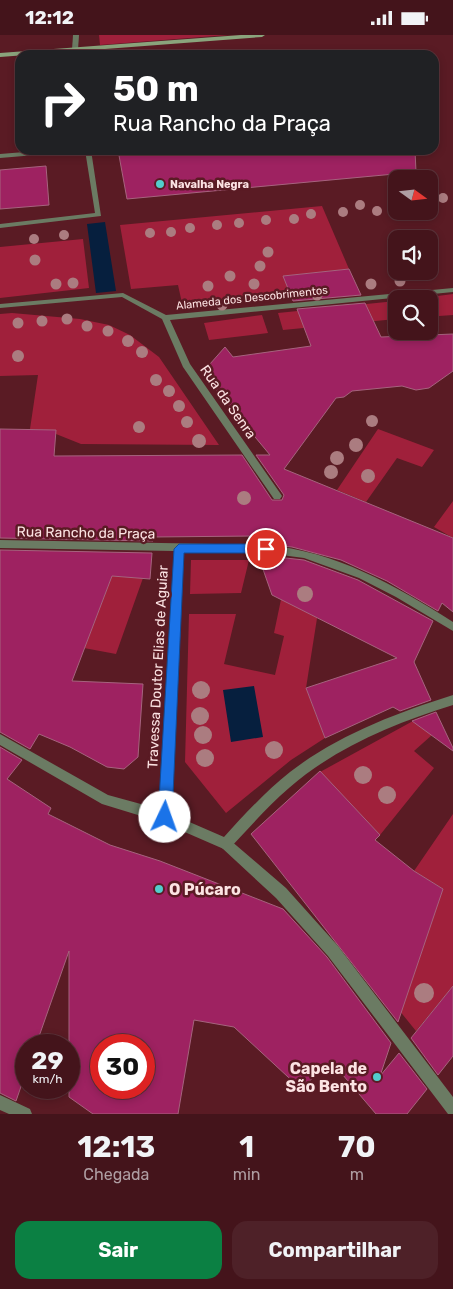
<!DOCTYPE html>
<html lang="pt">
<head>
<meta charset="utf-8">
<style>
  body { margin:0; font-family:Rubik,sans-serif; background:#4e2128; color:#f1f3f6; height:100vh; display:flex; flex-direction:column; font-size:19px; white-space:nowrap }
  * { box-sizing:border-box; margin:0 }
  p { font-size:16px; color:#af9ea3 }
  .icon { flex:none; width:28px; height:28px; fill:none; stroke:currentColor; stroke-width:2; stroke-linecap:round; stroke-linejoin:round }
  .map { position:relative; height:1079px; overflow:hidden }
  .drawer { display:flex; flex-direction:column; background:#44141b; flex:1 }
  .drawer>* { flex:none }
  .guide { position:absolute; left:15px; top:15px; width:424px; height:105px; border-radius:15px; box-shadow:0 2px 8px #0003,0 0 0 1px #5c333a; background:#202124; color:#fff; overflow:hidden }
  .needle { width:32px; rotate:105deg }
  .buttons { position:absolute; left:388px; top:135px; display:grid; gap:10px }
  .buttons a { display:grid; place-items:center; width:50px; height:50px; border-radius:10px; background:#44141b; box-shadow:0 2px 8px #0003,0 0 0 1px #5c333a; font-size:25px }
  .speed { position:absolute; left:15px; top:999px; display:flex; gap:10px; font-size:25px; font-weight:700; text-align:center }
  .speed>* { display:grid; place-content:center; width:65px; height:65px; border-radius:50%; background:#44141b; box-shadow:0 2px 8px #0003,0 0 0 1px #5c333a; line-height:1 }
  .speed small { font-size:12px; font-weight:400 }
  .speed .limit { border:8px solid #d22; background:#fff; color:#111 }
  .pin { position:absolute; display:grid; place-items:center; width:42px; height:42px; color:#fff; margin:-21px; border:2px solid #fff; border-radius:50%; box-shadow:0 1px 5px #0007 }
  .me { position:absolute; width:55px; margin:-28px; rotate:3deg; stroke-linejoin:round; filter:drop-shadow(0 0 4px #0008) }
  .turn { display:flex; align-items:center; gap:18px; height:105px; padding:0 15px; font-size:22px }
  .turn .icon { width:65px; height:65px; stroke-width:2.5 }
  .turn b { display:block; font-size:35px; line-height:42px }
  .eta { display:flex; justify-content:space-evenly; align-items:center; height:85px; text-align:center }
  .eta b { font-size:30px; font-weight:700; line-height:35px }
  .cta { display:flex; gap:10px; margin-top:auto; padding:10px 15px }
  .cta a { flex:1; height:58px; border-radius:15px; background:#0b8043; color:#fff; font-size:20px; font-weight:700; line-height:58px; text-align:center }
  .cta a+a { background:#4e2128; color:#f1f3f6 }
  .status { display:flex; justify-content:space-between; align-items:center; height:35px; padding:0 25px; background:#44141b; direction:ltr }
  .status svg { height:14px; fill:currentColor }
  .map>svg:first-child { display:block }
</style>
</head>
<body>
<div class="status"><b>12:12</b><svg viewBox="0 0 49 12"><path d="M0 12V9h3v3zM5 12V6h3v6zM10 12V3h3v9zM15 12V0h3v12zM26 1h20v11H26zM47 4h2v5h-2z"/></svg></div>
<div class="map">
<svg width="453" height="1079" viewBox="0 0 453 1079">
  <rect width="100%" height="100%" fill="#5a1b24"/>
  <!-- green -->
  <path fill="#a0203b" d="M 99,0 L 228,0 L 100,10 Z
    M 322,171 L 349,234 L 284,241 L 290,257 L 182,268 L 178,250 L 131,254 L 120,190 Z
    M 83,204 L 89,253 L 0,263 L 0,212 Z
    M 453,259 L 453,280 L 439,281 L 430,262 Z
    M 396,266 L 396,284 L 283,295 L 278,278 Z
    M 12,278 L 80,284 L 109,290 L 130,300 L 159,322 L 219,410 L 81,409 L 46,395 L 30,394 L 38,340 L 0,341 L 0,279 Z
    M 262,280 L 268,298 L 209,305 L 204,288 Z
    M 378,394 L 434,415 L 422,432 L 397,423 L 366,467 L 337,455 Z
    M 453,466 L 453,503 L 434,492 Z
    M 191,525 L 249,525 L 241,558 L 190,559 Z
    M 288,531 L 324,539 L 306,653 L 325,703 L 291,725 L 226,778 L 185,727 L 189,579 L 236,579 L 224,629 L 275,640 L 284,601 L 274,598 Z
    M 112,541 L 143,543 L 116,619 L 84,613 Z
    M 413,686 L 432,700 L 414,716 L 434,733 L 380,800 L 320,737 Z
    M 453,779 L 453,951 L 416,996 L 386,959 L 443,854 L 414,836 Z"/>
  <!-- water -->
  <path fill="#061f3e" d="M 105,187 L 116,256 L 96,258 L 87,189 Z
    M 254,651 L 263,702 L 231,707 L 223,655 Z"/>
  <!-- building -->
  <path fill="#9e2261" stroke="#a6637e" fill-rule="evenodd" d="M 118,115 L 415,115 L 416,137 L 127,164 Z
    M 46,131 L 49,170 L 0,174 L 0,135 Z
    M 349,234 L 361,260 L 293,266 L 283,241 Z
    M 365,268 L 381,302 L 453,299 L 453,336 L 429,353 L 416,355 L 402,351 L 352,356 L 344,362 L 336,363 L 284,434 L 453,503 L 453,577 L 442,568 L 438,576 L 387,546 L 341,525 L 292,512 L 253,508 L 255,501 L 153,502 L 153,506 L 0,503 L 0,394 L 56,395 L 54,421 L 242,420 L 272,465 L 282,465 L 284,460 L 256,420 L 270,420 L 202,338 L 225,312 L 233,322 L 311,311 L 297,274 Z
    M 0,515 L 152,518 L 150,544 L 112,541 L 72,646 L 143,649 L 138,722 L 124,734 L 107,732 L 70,712 L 39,699 L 30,714 L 0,697 Z
    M 258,520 L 304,525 L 358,545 L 433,586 L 414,627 L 431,665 L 400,676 L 393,672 L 325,703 L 306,653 L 397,623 L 272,560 Z
    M 436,677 L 453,713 L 453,716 L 412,686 Z
    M 0,712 L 22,725 L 7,744 L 51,773 L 48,779 L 110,810 L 160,826 L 283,874 L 327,922 L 391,1008 L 380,1041 L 399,1018 L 427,1054 L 407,1079 L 376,1079 L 331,1026 L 301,1054 L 234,992 L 194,985 L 178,1079 L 93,1079 L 69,1062 L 69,916 L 36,1010 L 26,1010 L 26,1037 L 16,1066 L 0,1058 ZM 101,1010 L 144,1010 L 144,1052 L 101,1052 Z
    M 320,736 L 380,800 L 375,805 L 414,836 L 443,854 L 398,987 L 251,799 Z
    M 453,951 L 453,1021 L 438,1040 L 411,1003 Z"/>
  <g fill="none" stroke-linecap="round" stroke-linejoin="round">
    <!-- service -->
    <path fill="#6b7b63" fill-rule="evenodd" d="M 49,115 L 62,116 L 59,118 L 0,123 L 0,119 Z"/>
    <!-- pedestrian -->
    <path fill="#6b7b63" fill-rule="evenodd" d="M 453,253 L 453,257 L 170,285 L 190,329 L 280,458 L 282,461 L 280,464 L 274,464 L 183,332 L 162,284 L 122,262 L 0,273 L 0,269 L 123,258 L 166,280 Z
      M 226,803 L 230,805 L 286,853 L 338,911 L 453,1062 L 453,1079 L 448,1079 L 328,921 L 276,863 L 222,813 L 220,809 L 222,805 Z"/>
    <!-- minor -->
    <path fill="#6b7b63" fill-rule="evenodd" d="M 85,115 L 91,115 L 101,181 L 0,193 L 0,189 L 95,178 Z
      M 0,505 L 266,510 C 335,516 395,550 453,587 L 453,596 L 396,562 L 359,543 L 304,523 L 266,518 L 184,516 L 171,779 L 224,802 C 245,779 266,756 290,737 C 338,700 396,678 453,660 L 453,670 C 395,688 336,712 289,753 C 268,771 249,793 230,813 L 226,815 L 164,788 L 102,769 L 0,710 L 0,699 L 108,760 L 159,774 L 174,516 L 0,513 Z
      M 0,1060 L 30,1074 L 32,1079 L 9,1079 L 0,1075 Z"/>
    <!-- tertiary -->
    <path fill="#6b7b63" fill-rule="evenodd" d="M 73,0 L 79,0 L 78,15 L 75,17 L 72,15 Z"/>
    <!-- secondary -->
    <path fill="#8aa47c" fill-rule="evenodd" d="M 241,0 L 265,0 L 262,2 L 0,22 L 0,18 Z"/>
  </g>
  <!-- trees -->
  <g fill="#ab7c80">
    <circle cx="443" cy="163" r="5"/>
    <circle cx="360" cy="170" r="5"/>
    <circle cx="377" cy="176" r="5"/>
    <circle cx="343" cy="177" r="5"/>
    <circle cx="311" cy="179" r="5"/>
    <circle cx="294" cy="184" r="5"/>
    <circle cx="266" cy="185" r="5"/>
    <circle cx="239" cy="188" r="5"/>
    <circle cx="217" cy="190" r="5"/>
    <circle cx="190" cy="193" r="5"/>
    <circle cx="171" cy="197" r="5"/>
    <circle cx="150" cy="198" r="5"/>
    <circle cx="64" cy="200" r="5"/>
    <circle cx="34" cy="204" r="5"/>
    <circle cx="268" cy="217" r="5.5"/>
    <circle cx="35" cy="225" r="5.5"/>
    <circle cx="260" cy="231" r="5.5"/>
    <circle cx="230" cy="241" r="5.5"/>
    <circle cx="400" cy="246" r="5.5"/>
    <circle cx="73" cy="248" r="5.5"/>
    <circle cx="56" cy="249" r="5.5"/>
    <circle cx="254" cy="249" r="5.5"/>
    <circle cx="371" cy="249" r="5.5"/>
    <circle cx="208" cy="251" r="5.5"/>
    <circle cx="317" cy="260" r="5.5"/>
    <circle cx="222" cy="270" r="5.5"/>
    <circle cx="67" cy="284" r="5.5"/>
    <circle cx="42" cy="286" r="5.5"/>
    <circle cx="18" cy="288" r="5.5"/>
    <circle cx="87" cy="291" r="5.5"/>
    <circle cx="108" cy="296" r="5.5"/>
    <circle cx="128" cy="306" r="6"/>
    <circle cx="142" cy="317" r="6"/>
    <circle cx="18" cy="321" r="6"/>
    <circle cx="156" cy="345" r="6"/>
    <circle cx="169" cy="356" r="6"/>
    <circle cx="179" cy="371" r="6"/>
    <circle cx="372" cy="386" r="6"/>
    <circle cx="187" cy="387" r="6"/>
    <circle cx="139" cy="392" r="6"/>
    <circle cx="199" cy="406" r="7"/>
    <circle cx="356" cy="410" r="7"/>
    <circle cx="337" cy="423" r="7"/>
    <circle cx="331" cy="437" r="7"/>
    <circle cx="368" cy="441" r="7"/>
    <circle cx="244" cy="463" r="7"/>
    <circle cx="305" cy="559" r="8"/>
    <circle cx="201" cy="655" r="9"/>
    <circle cx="200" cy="681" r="9"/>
    <circle cx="203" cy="700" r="9"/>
    <circle cx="274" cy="715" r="9"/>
    <circle cx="205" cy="723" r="9"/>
    <circle cx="363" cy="740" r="9"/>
    <circle cx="387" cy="760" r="9"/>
    <circle cx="424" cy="958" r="10"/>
  </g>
  <!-- route -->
  <path fill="#1a73e8" stroke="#114b97" d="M 179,509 L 266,509 L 271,514 L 266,518 L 184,518 L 172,782 L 170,787 L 165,789 L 160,787 L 158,782 L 174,514 Z"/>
  <!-- markers -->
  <g fill="#52cdcd" stroke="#5a1b24" stroke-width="2">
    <circle cx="160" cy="149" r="5"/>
    <circle cx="159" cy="854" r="5"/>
    <circle cx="377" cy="1042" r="5"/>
  </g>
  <g text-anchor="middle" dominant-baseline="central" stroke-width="5" stroke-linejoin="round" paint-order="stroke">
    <!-- far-poi labels -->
    <g font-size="11" font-weight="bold" fill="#fce3e3" stroke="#5a1b24" text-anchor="start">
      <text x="170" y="149">Navalha Negra</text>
    </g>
    <!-- far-street labels -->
    <g font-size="11" fill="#fce3e3" stroke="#5a1b24">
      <text transform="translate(252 263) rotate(-6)">Alameda dos Descobrimentos</text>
    </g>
    <!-- street labels -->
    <g font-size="14" fill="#fce3e3" stroke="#5a1b24">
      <text transform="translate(228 367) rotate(55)">Rua da Senra</text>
      <text transform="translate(86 498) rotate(1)">Rua Rancho da Praça</text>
      <text transform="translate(158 632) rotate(-87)">Travessa Doutor Elias de Aguiar</text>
    </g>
    <!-- near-poi labels -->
    <g font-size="16" font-weight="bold" fill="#fce3e3" stroke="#5a1b24" text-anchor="start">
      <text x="169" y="854">O Púcaro</text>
      <text x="367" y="1033" text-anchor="end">Capela de<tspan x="367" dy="18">São Bento</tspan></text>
    </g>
  </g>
</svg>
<div class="buttons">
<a><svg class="needle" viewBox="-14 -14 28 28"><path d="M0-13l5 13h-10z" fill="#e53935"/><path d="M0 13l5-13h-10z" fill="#af9ea3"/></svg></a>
<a><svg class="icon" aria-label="sound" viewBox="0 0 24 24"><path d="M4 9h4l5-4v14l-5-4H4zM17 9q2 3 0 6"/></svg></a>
<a><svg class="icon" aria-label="search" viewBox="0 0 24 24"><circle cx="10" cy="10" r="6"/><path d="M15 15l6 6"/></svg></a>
</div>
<div class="speed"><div>29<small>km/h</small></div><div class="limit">30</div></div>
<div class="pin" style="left:266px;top:514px;background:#d93025"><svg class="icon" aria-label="arrive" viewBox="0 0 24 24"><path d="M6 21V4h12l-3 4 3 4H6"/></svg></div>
<svg class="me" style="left:165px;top:782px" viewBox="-20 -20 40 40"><circle r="19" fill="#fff"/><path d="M0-13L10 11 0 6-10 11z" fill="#1a73e8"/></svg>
<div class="guide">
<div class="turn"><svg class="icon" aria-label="right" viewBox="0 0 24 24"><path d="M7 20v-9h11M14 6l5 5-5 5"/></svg><div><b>50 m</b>Rua Rancho da Praça</div></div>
</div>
</div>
<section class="drawer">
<div class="eta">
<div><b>12:13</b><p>Chegada</p></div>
<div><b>1</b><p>min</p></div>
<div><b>70</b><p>m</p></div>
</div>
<div class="cta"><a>Sair</a><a>Compartilhar</a></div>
</section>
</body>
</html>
